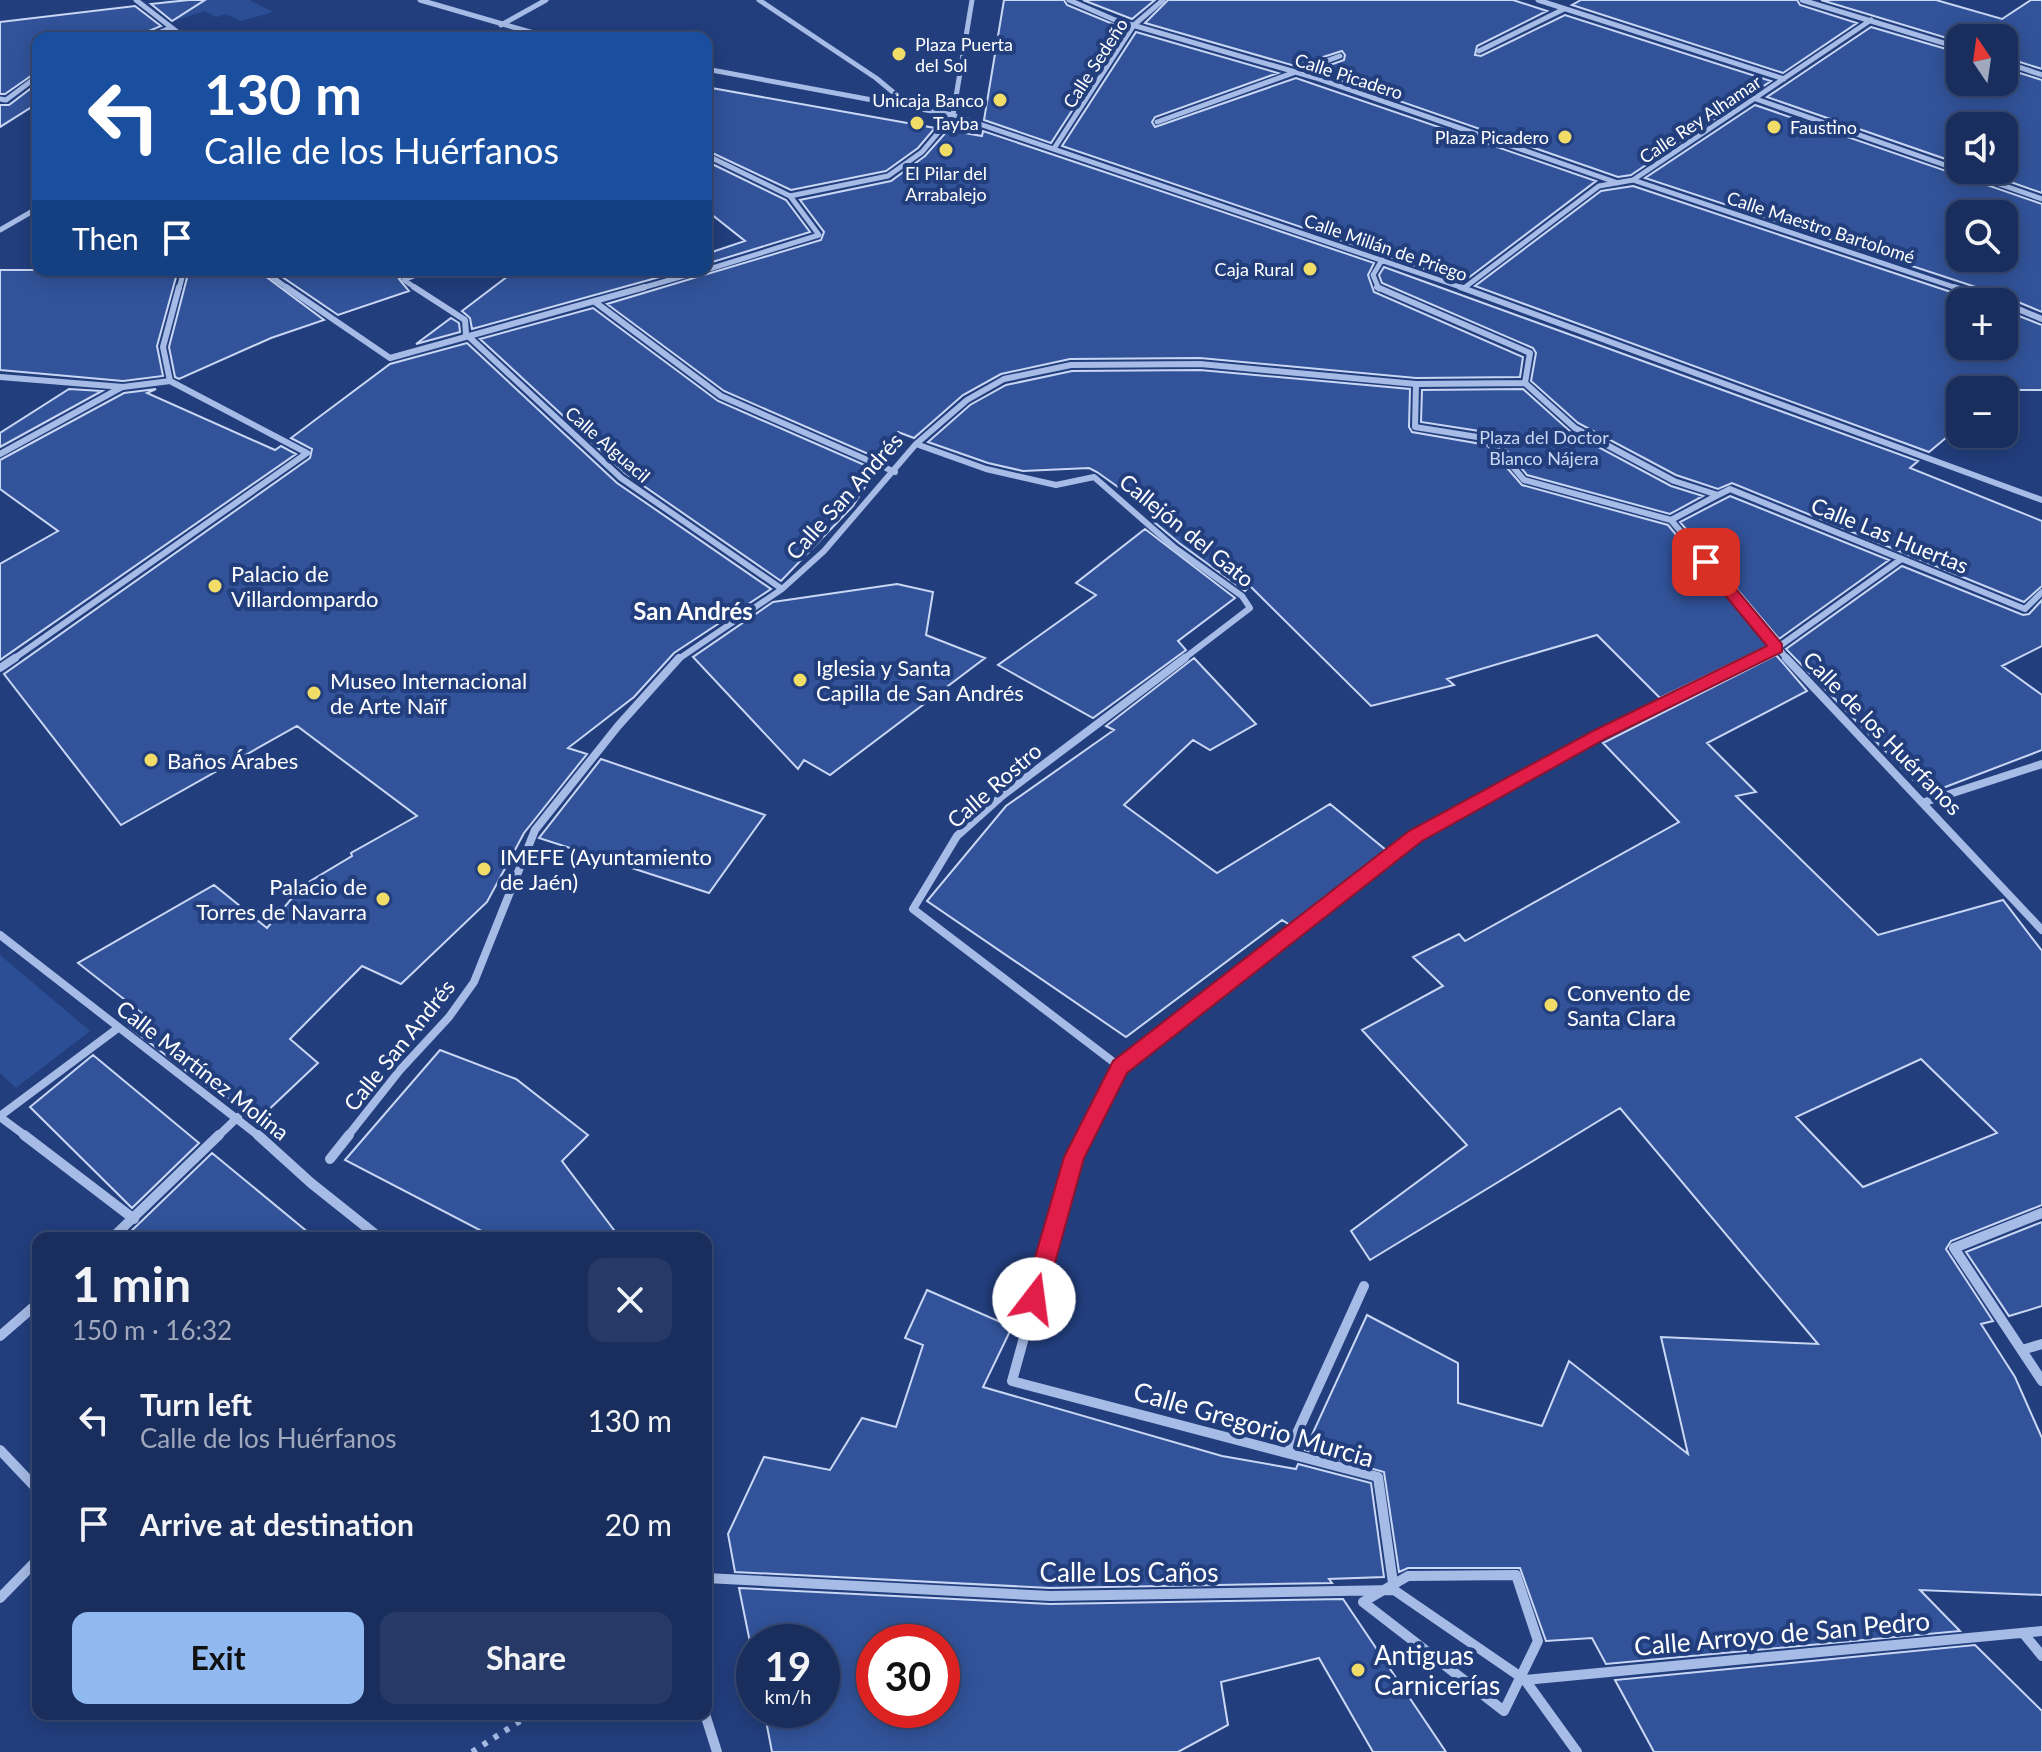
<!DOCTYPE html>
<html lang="en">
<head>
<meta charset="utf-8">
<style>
  body { margin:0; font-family:Lato,sans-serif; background:#273a67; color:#f1f3f6; height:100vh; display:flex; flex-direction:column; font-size:30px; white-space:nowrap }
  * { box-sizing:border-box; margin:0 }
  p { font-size:26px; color:#9fa8bc }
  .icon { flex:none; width:44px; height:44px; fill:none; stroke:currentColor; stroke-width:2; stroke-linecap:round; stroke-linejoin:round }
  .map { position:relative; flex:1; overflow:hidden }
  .sheet { position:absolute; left:32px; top:1232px; width:680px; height:488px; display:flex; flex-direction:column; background:#1a2e5e; border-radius:16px; box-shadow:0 4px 20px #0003,0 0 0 2px #384a73 }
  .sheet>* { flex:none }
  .top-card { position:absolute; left:32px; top:32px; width:680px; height:244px; border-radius:16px; box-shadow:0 4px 20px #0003,0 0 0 2px #384a73; background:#1a4fa0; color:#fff; overflow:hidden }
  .needle { width:52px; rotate:347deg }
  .controls { position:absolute; left:1946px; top:24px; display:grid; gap:16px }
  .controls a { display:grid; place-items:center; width:72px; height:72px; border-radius:16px; background:#1a2e5e; box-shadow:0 4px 20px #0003,0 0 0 2px #384a73; font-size:40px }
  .speed { position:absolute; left:736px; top:1624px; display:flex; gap:16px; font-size:40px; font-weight:700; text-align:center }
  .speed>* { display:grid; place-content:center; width:104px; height:104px; border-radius:50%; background:#1a2e5e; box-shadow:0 4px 20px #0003,0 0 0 2px #384a73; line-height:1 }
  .speed small { font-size:20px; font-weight:400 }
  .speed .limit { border:12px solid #d22; background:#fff; color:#111 }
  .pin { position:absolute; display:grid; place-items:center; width:68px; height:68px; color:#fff; margin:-34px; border-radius:16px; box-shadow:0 4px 12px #0006 }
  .me { position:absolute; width:88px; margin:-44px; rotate:15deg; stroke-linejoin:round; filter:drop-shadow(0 0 6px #0008) }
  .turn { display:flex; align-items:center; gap:28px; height:168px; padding:0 40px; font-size:36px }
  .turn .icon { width:104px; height:104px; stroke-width:2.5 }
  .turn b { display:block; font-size:56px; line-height:68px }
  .then { display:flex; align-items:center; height:76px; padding:0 40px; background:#0003; gap:16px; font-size:30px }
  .round { display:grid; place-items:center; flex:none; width:84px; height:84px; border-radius:16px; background:#273a67 }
  .summary { display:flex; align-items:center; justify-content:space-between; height:136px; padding:0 40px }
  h1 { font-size:48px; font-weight:700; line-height:60px }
  .primary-button { display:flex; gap:16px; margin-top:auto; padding:16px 40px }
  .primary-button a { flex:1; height:92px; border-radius:16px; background:#90b9f0; color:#111; font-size:32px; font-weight:700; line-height:92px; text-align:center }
  .primary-button a+a { background:#273a67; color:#f1f3f6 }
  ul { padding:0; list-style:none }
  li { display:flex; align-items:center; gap:24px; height:104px; padding:0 40px }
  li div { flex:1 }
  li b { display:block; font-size:30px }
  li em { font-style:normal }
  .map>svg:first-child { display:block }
</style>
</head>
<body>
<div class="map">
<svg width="2042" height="1752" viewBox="0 0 2042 1752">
  <rect width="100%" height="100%" fill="#223e7d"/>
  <!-- green -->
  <path fill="#2c4e95" d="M 167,0 L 249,0 L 273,12 L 241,21 L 226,14 L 216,17 L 205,11 L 174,21 L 152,5 Z
    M 0,955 L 90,1031 L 16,1088 L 0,1073 Z"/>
  <!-- building -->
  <path fill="#32539a" stroke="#c9d7f5" stroke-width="2" fill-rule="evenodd" d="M 189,0 L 205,0 L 172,21 L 151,4 Z
    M 1004,0 L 1064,0 L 1067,5 L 1125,29 L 1051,143 L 984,120 Z
    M 1083,0 L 1155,0 L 1132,19 Z
    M 1168,0 L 1513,0 L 1547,11 L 1477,46 L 1475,55 L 1481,56 L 1565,15 L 1771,81 L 1631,175 L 1618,177 L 1313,71 L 1344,60 L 1345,55 L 1342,51 L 1295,66 L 1145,23 Z
    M 1581,0 L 1797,0 L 1800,5 L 1857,23 L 1783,73 L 1572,5 Z
    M 1821,0 L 1936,0 L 2002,19 L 2031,0 L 2042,0 L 2042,69 L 2004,57 L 2004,38 L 1960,38 L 1960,42 Z
    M 135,6 L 161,26 L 144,33 L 142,38 L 38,38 L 38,71 L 5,94 L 0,94 L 0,22 Z
    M 1871,27 L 1960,53 L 1960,82 L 2004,82 L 2004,68 L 2042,80 L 2042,193 L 1976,170 L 2004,170 L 2004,126 L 1960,126 L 1960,164 L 1767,97 Z
    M 1136,32 L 1278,73 L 1155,117 L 1152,122 L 1155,127 L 1296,78 L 1596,181 L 1463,282 L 1460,281 L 1062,146 Z
    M 38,83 L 38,103 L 0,127 L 0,105 L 9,105 Z
    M 706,87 L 935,128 L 918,148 L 886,171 L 791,190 L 706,150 Z
    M 1755,105 L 2042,204 L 2042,312 L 2006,297 L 1645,178 ZM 1960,214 L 2004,214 L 2004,258 L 1960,258 Z
    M 948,130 L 982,136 L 983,131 L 1374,263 L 1368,275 L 1374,292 L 1523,357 L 1520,377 L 1416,378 L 1200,358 L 1070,359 L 1001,374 L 963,395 L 914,438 L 898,432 L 882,460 L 724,391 L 607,304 L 821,240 L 824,232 L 800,200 L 891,181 L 925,156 Z
    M 706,161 L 786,200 L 810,232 L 706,264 L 706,254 L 745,241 L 706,210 Z
    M 1633,186 L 1981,302 L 1960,302 L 1960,346 L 2004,346 L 2004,310 L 2042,325 L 2042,390 L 1960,390 L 1960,426 L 1929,452 L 1475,286 L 1601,191 Z
    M 1384,267 L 1918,461 L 1910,468 L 2042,521 L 2042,586 L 2024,602 L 1732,483 L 1718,489 L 1676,475 L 1578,423 L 1531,381 L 1536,353 L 1533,348 L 1382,283 L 1379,275 Z
    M 0,270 L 178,270 L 157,346 L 163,376 L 123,381 L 0,370 Z
    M 189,270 L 257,270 L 324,320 L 271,338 L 179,379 L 175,377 L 169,347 Z
    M 272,270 L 414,270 L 399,279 L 409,291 L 338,315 Z
    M 516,270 L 685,270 L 472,329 L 470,318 L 462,311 Z
    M 593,308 L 718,401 L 876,470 L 853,506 L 781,581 L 625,473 L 480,339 Z
    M 451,318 L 459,323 L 460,332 L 416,344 Z
    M 467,343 L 617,483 L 771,589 L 674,653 L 634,697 L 568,748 L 587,754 L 524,833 L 487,902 L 401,984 L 362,966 L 290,1039 L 318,1063 L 262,1116 L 207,1087 L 128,1026 L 143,1014 L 78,963 L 214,885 L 267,928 L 302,886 L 352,856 L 351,853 L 417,816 L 297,726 L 121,825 L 4,674 L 310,458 L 312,449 L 291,438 L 390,364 Z
    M 1200,370 L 1410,389 L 1409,427 L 1412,432 L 1487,445 L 1522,485 L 1668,525 L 1768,646 L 1660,698 L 1597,635 L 1447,679 L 1454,685 L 1371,706 L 1250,586 L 1245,591 L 1179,543 L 1154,522 L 1160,517 L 1097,472 L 1089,468 L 1023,471 L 988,463 L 928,442 L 970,405 L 1006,385 L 1072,371 Z
    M 69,389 L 102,391 L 0,447 L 0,433 Z
    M 156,389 L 147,393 L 275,450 L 281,446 L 296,454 L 0,660 L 0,564 L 58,531 L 0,489 L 0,460 L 124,393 Z
    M 1523,389 L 1572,433 L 1671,486 L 1703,496 L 1670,514 L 1527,475 L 1492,433 L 1421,422 L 1422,390 Z
    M 1730,496 L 1889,560 L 1779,639 L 1680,522 Z
    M 1145,529 L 1235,598 L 1178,641 L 1186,650 L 1093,718 L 998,665 L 1096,595 L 1076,583 Z
    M 1902,566 L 2023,615 L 2029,614 L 2042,600 L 2042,646 L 2002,666 L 2042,695 L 2042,750 L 1927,794 L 1786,649 Z
    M 897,584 L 933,592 L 926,635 L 985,658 L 830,775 L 804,760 L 798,769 L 693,657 L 773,602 Z
    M 1776,655 L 1807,691 L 1707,743 L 1756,792 L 1736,796 L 1878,935 L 2003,900 L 2042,951 L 2042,1205 L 1951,1241 L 1946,1249 L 1993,1321 L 1981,1324 L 2015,1377 L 2042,1438 L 2042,1595 L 1920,1590 L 1960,1631 L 1606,1664 L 1592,1638 L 1546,1641 L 1520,1568 L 1408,1568 L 1399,1572 L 1384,1472 L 1305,1450 L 1367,1315 L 1458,1363 L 1458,1403 L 1542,1426 L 1569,1361 L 1688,1454 L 1661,1337 L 1818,1344 L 1620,1108 L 1370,1260 L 1351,1231 L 1467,1145 L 1362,1030 L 1443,986 L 1413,957 L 1459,934 L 1465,941 L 1679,822 L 1603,743 ZM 1921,1059 L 1997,1133 L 1863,1187 L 1796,1117 Z
    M 1194,658 L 1256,724 L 1210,750 L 1193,740 L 1124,805 L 1217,873 L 1330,804 L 1386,850 L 1290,925 L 1282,920 L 1126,1037 L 927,901 L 1006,806 L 1114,730 L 1106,726 Z
    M 601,759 L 765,815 L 709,893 L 539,838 Z
    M 440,1050 L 516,1079 L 588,1135 L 562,1161 L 620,1238 L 495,1238 L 345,1160 Z
    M 93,1055 L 199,1143 L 132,1208 L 30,1107 Z
    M 212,1153 L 315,1238 L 124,1238 Z
    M 2042,1222 L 2042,1306 L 2009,1316 L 1966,1252 Z
    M 927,1290 L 1012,1327 L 983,1387 L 1222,1456 L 1296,1469 L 1298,1464 L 1371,1483 L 1384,1577 L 1329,1579 L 1332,1583 L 1050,1588 L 735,1572 L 728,1534 L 764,1457 L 830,1470 L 862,1418 L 896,1427 L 923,1345 L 905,1338 Z
    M 739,1588 L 1050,1604 L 1343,1599 L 1446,1752 L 1373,1752 L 1319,1658 L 1221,1682 L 1228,1725 L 1178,1752 L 772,1752 L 764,1710 L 822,1710 L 822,1642 L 754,1642 L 754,1662 ZM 874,1642 L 942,1642 L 942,1710 L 874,1710 Z
    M 1975,1645 L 2042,1711 L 2042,1752 L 1654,1752 L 1615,1680 Z"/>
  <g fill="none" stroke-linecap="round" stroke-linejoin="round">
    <!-- path -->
    <path stroke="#a6bbe6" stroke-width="6" stroke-dasharray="5 8" stroke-linecap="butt" d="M 472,1752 L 531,1714"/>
    <!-- street-far3 -->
    <path stroke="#a6bbe6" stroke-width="5" d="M 136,0 L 185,38
      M 420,0 L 551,38
      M 759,0 L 876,78 L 911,107
      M 1069,0 L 1115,20 L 1316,78 L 1618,183
      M 1538,0 L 1784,79
      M 1802,0 L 1960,48
      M 501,25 L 546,0
      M 147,38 L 170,28
      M 1479,51 L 1564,9
      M 2004,62 L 2042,75
      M 706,69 L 953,115 L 1466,289
      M 0,99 L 6,100 L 38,76
      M 1756,99 L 2042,199
      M 1157,122 L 1340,56
      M 1055,147 L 1134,25 L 1163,0
      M 706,155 L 790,196 L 888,176 L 922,152 L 953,115 L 972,0
      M 1633,180 L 1960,289
      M 0,230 L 38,208
      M 262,270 L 289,289
      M 706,270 L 819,235 L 790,196
      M 1464,288 L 1599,186 L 1633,180 L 1871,20
      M 179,289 L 184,270
      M 417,289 L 404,280 L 428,270
      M 638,289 L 705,270
      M 1379,289 L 1373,275 L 1382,260"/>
    <!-- street-far2 -->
    <path stroke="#a6bbe6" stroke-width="6" d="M 286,287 L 390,358 L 645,287
      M 414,287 L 465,320 L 466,334
      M 1377,287 L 1530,353 L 1525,383
      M 1460,287 L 2042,500
      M 1954,287 L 2000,302
      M 595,302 L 721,396 L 895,472
      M 2004,303 L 2042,319
      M 466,334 L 621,478 L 782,589
      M 0,377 L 123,387 L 170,381 L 307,453 L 12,660
      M 170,381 L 163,347 L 179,287
      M 1525,383 L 1575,428 L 1674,481 L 1718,495 L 1671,520 L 1524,480 L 1490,439 L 1415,427 L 1416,384 Z
      M 916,444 L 986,469 L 1056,485 L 1094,477 L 1175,548 L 1242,596 L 1250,608 L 1182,660
      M 0,454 L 122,387
      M 1718,495 L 1730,489 L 2025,609 L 2042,592
      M 1671,520 L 1788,660
      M 677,660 L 782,589 L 824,551 L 916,444 L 967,400 L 1004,379 L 1071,365 L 1200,364 L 1416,384
      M 1753,660 L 1777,648 L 1900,560"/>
    <!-- street-far1 -->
    <path stroke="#a6bbe6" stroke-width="8" d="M 1786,658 L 2042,930
      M 0,668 L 15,658
      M 1925,802 L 2042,764
      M 0,935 L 260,1137
      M 1120,1067 L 913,909 L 957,836 L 1003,795 L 1185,658
      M 0,1116 L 118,1028
      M 0,1117 L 27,1137
      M 217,1137 L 238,1117
      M 347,1137 L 400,1070 L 449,1017 L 474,982 L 535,830 L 618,726 L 679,658
      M 1084,1137 L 1120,1067 L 1415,836 L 1599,735 L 1758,658"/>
    <!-- street -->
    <path stroke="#a6bbe6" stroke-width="10" d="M 24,1135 L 134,1219
      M 258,1135 L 311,1183 L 380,1238
      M 1085,1135 L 1074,1157 L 1012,1381 L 1378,1477 L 1394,1590
      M 330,1159 L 349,1135
      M 2042,1213 L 1954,1248 L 2042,1381
      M 112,1238 L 219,1135
      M 0,1336 L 38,1303
      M 2022,1350 L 2042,1344
      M 0,1450 L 38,1490
      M 1288,1453 L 1364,1286
      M 1516,1575 L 1538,1641 L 1504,1711 L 1363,1602 L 1408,1576 Z
      M 706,1578 L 1050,1596 L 1394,1590 L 1525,1680 L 1577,1752
      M 0,1598 L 38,1559
      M 2024,1634 L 2042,1656
      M 1525,1680 L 2042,1631
      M 705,1714 L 717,1752"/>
  </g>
  <!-- route -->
  <path fill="#e11d48" stroke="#92132f" stroke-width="2" d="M 1706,558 L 1711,559 L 1782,644 L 1782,652 L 1605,739 L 1422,841 L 1127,1073 L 1084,1158 L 1045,1299 L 1042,1306 L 1034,1309 L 1026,1306 L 1023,1299 L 1064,1157 L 1113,1061 L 1409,831 L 1593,731 L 1767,646 L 1701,566 L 1698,562 Z"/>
  <!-- markers -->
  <g fill="#f2dc68" stroke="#223e7d" stroke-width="3">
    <circle cx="899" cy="54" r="8"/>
    <circle cx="1000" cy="100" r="8"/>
    <circle cx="917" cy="123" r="8"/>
    <circle cx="1774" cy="127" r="8"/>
    <circle cx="1565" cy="137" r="8"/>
    <circle cx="946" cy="150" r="8"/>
    <circle cx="1310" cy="269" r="8"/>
    <circle cx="215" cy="586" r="8"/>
    <circle cx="800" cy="680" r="8"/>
    <circle cx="314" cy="693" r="8"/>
    <circle cx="151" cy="760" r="8"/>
    <circle cx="484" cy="869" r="8"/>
    <circle cx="383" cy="899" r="8"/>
    <circle cx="1551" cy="1005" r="8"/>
    <circle cx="1358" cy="1670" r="8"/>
  </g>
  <g text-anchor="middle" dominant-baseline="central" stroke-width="8" stroke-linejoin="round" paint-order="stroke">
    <!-- far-poi labels -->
    <g font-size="18" fill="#fff" stroke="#223e7d" text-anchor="start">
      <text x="915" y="44">Plaza Puerta<tspan x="915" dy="21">del Sol</tspan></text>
      <text x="984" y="100" text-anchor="end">Unicaja Banco</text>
      <text x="933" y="123">Tayba</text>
      <text x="1790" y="127">Faustino</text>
      <text x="1549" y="137" text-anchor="end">Plaza Picadero</text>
      <text x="946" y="173" text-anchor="middle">El Pilar del<tspan x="946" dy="21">Arrabalejo</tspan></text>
      <text x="1294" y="269" text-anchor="end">Caja Rural</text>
    </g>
    <!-- far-street labels -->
    <g font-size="18" fill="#fff" stroke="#223e7d">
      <text transform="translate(1095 63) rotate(-57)">Calle Sedeño</text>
      <text transform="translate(1349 76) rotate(18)">Calle Picadero</text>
      <text transform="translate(1700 119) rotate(-34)">Calle Rey Alhamar</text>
      <text transform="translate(1821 227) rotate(18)">Calle Maestro Bartolomé</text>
      <text transform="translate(1386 247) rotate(19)">Calle Millán de Priego</text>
      <text transform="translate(608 444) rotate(41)">Calle Alguacil</text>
    </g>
    <!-- far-park labels -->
    <g font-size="18" fill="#c9d7f5" stroke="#223e7d">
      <text x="1544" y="437">Plaza del Doctor<tspan x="1544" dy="21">Blanco Nájera</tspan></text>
    </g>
    <!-- street labels -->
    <g font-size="22" fill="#fff" stroke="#223e7d">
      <text transform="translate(844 496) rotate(-48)">Calle San Andrés</text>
      <text transform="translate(1187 530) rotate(39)">Callejón del Gato</text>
      <text transform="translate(1890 535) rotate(22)">Calle Las Huertas</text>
      <text transform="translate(1883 733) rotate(46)">Calle de los Huérfanos</text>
      <text transform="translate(994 785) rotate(-41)">Calle Rostro</text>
      <text transform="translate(399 1045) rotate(-51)">Calle San Andrés</text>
      <text transform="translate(203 1070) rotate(38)">Calle Martínez Molina</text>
    </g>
    <!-- poi labels -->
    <g font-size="22" fill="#fff" stroke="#223e7d" text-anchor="start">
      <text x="231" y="573">Palacio de<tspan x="231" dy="25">Villardompardo</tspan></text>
      <text x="816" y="667">Iglesia y Santa<tspan x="816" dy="25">Capilla de San Andrés</tspan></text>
      <text x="330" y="680">Museo Internacional<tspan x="330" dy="25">de Arte Naïf</tspan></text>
      <text x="167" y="760">Baños Árabes</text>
      <text x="500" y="856">IMEFE (Ayuntamiento<tspan x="500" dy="25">de Jaén)</tspan></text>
      <text x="367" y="886" text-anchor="end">Palacio de<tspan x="367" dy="25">Torres de Navarra</tspan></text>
      <text x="1567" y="992">Convento de<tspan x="1567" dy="25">Santa Clara</tspan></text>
    </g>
    <!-- neighbourhood labels -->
    <g font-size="24" font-weight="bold" fill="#fff" stroke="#223e7d">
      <text x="693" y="610">San Andrés</text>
    </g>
    <!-- near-street labels -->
    <g font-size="26" fill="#fff" stroke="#223e7d">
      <text transform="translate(1254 1424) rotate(16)">Calle Gregorio Murcia</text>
      <text x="1129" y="1572">Calle Los Caños</text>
      <text transform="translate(1782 1633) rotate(-5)">Calle Arroyo de San Pedro</text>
    </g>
    <!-- near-poi labels -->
    <g font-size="26" fill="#fff" stroke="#223e7d" text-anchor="start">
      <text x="1374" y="1655">Antiguas<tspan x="1374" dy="30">Carnicerías</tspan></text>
    </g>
  </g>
</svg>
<div class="controls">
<a><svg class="needle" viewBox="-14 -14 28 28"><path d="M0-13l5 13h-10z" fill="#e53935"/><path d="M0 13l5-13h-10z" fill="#9fa8bc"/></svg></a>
<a><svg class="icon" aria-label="sound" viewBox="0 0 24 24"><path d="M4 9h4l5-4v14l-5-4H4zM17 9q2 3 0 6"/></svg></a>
<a><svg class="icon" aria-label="search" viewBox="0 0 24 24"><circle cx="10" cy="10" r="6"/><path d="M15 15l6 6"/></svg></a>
<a>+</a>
<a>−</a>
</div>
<div class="speed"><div>19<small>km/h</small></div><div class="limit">30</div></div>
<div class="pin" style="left:1706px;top:562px;background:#d93025"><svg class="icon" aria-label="arrive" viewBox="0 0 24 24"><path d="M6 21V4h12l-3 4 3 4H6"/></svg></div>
<svg class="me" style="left:1034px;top:1299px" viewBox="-20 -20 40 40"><circle r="19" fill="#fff"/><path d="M0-13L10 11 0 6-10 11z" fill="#e11d48"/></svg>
<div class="top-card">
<div class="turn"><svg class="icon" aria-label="left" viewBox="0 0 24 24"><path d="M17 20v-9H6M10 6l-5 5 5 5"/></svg><div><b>130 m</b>Calle de los Huérfanos</div></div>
<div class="then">Then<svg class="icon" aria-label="arrive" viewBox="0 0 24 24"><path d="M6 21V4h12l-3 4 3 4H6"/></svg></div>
</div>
<section class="sheet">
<div class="summary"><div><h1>1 min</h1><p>150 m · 16:32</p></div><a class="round"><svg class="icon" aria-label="close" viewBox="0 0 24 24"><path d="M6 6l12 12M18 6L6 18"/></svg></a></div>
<ul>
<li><svg class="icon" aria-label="left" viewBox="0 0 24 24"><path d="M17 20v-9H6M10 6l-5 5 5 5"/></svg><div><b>Turn left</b><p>Calle de los Huérfanos</p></div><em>130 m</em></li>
<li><svg class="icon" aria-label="arrive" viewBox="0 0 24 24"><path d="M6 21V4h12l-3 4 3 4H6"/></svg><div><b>Arrive at destination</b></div><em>20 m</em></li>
</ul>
<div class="primary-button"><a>Exit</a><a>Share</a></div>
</section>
</div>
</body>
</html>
